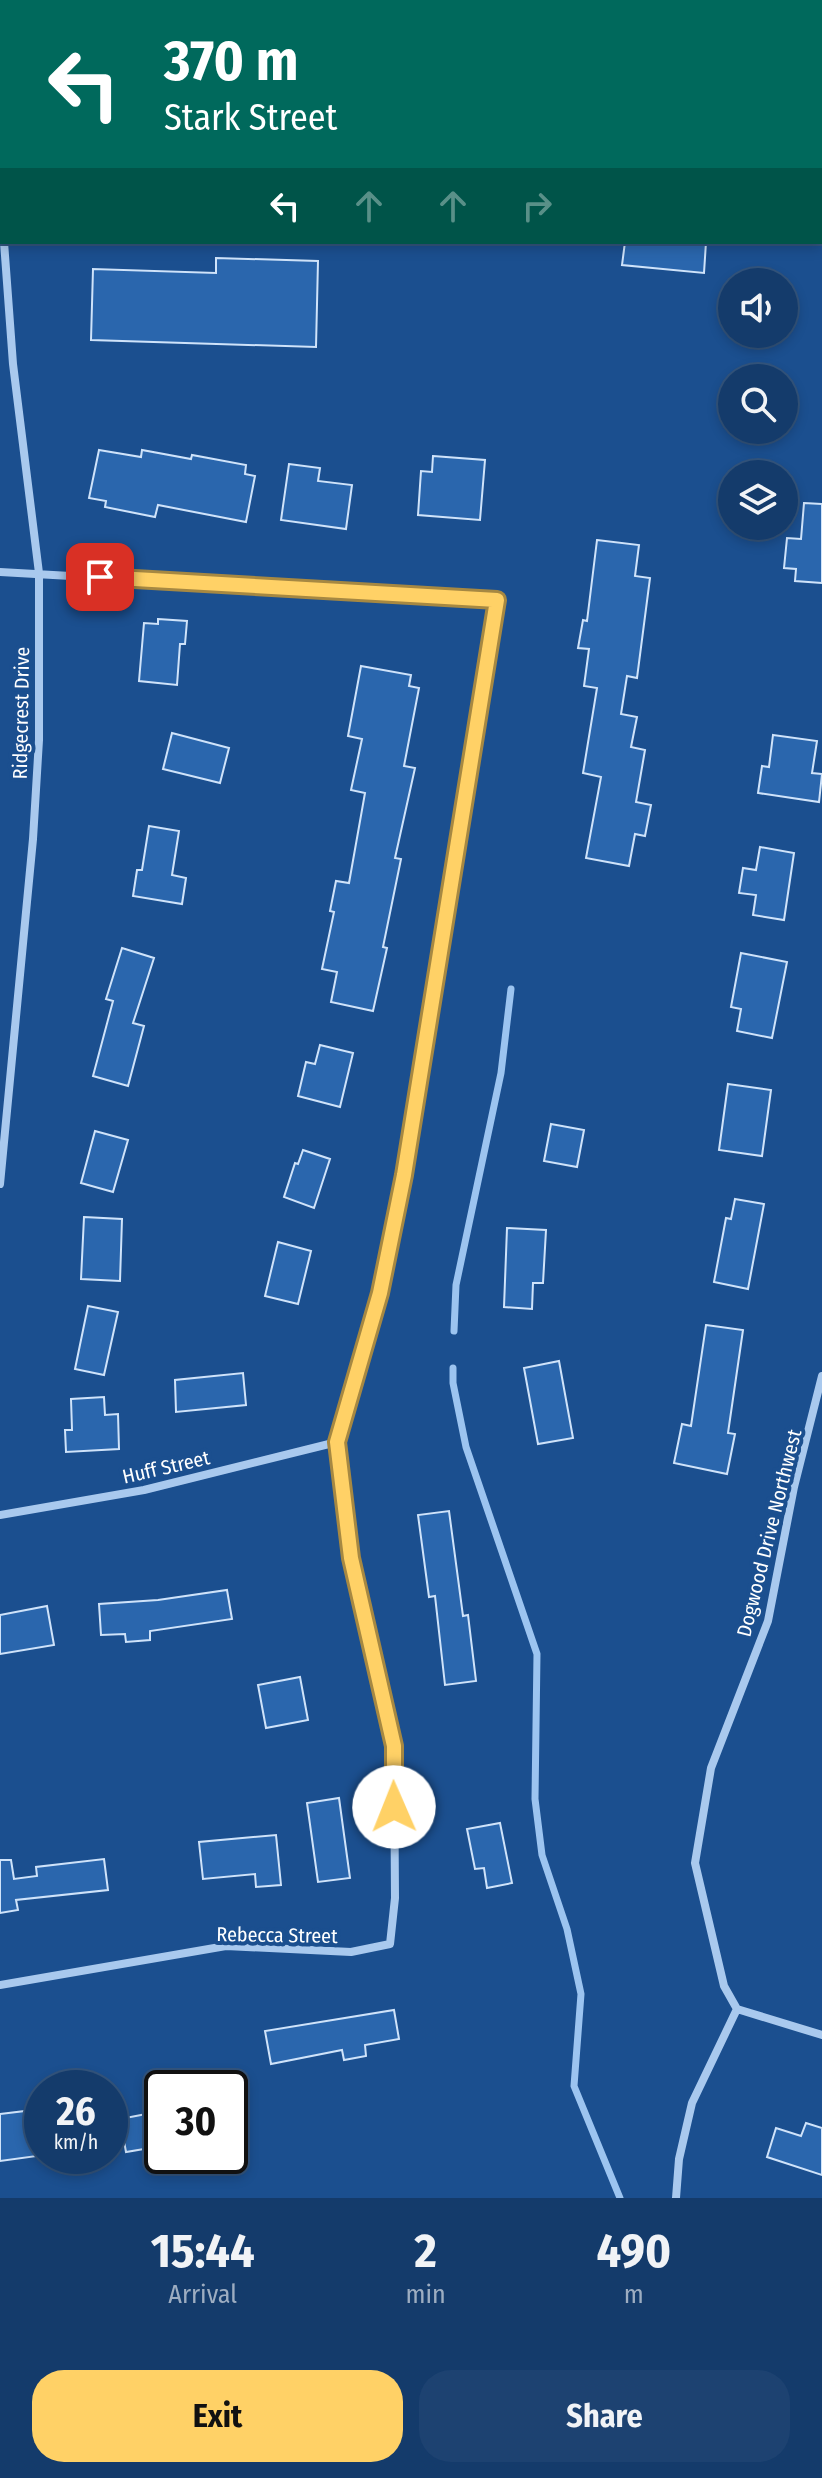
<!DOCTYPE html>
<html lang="en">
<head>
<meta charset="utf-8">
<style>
  body { margin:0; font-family:"Fira Sans Condensed",sans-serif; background:#1d4271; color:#f1f3f6; height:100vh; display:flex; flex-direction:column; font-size:30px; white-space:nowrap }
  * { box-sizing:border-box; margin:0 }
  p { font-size:26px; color:#9dadc1 }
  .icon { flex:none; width:44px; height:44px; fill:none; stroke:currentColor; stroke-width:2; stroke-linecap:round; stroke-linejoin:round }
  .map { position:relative; height:2198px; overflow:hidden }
  .sheet { display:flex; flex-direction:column; background:#143b6b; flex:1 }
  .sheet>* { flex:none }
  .hud { position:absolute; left:0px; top:0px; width:822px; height:244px; box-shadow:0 4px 12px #0003,0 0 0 2px #33557e; background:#00695c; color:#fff; overflow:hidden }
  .buttons { position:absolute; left:718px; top:268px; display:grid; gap:16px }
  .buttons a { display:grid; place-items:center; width:80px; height:80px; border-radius:50%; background:#143b6b; box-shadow:0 4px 12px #0003,0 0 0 2px #33557e; font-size:40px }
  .speed { position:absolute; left:24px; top:2070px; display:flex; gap:16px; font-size:40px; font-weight:700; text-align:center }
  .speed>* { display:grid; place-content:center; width:104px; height:104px; border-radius:50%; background:#143b6b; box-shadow:0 4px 12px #0003,0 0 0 2px #33557e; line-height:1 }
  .speed small { font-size:20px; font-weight:400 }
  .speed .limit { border:4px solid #111; border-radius:12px; background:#fff; color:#111 }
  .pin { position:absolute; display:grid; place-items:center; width:68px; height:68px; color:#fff; margin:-34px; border-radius:16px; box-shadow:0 4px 12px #0006 }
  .me { position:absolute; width:88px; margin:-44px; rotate:359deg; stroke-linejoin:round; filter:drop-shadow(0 0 6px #0008) }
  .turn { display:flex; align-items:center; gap:28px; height:168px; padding:0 32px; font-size:36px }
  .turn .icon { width:104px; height:104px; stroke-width:2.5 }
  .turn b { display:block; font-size:56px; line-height:68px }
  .lanes { display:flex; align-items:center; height:76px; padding:0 32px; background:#0003; justify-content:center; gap:40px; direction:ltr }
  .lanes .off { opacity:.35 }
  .eta { display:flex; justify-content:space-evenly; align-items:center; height:136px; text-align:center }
  .eta b { font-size:48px; font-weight:700; line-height:56px }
  .cta { display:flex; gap:16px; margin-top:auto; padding:16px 32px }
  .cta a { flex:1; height:92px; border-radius:32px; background:#ffd166; color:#111; font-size:32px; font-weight:700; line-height:92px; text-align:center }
  .cta a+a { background:#1d4271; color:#f1f3f6 }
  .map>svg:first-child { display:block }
</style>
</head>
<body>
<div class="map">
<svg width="822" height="2198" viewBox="0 0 822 2198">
  <rect width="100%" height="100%" fill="#1b4f8f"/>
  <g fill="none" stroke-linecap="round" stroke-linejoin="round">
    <!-- stream -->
    <path stroke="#9cc4f0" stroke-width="7" d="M 454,1331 L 456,1285 L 501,1073 L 511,989
      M 453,1368 L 453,1383 L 466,1447 L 537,1654 L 535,1799 L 542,1855 L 567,1929 L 581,1994 L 574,2086 L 620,2198"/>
  </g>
  <!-- building -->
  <path fill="#2a66ad" stroke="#cfe3fa" stroke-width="2" d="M 625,242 L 706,242 L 704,273 L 622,265 Z
    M 216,258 L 318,261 L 316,347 L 91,340 L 93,269 L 216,273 Z
    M 99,450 L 141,457 L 142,450 L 191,459 L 192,455 L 246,465 L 245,474 L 255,476 L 246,522 L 158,505 L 155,517 L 105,507 L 106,501 L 89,498 Z
    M 433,456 L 485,460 L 480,520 L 418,515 L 421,471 L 432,472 Z
    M 289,464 L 320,468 L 318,481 L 352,485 L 346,529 L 281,520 Z
    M 804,503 L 822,504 L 822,583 L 795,581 L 796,569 L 784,568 L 787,538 L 801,539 Z
    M 597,540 L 639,545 L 635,576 L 650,578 L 637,678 L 627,676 L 621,714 L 637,717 L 631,747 L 645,750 L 636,802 L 651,805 L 645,836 L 635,834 L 629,866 L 586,858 L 601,777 L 583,773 L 597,688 L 584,686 L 589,649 L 578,648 L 583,620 L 587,621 Z
    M 158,619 L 187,621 L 185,644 L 180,644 L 177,685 L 139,681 L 144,623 L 158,624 Z
    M 361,666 L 411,675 L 409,686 L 419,688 L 404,766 L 415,768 L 395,858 L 401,859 L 383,947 L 387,948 L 373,1011 L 331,1002 L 337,972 L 322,969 L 334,912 L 330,911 L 336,881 L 349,883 L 365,793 L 351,790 L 362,739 L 348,736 Z
    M 172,733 L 229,748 L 220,783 L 163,769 Z
    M 773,735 L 817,741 L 812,773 L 822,774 L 819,802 L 758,793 L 762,766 L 769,767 Z
    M 149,826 L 179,831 L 172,875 L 186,878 L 182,904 L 133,896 L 137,870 L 142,870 Z
    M 760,847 L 794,853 L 784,920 L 753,915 L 756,895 L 739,893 L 743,868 L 756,870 Z
    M 122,948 L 154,958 L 133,1023 L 144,1026 L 128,1086 L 93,1076 L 113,1001 L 106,999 Z
    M 741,953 L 787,962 L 772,1038 L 737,1031 L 741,1009 L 731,1007 Z
    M 320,1045 L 353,1053 L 340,1107 L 298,1096 L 306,1062 L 315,1064 Z
    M 728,1084 L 771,1090 L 762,1156 L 719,1150 Z
    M 551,1124 L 584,1130 L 577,1167 L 544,1161 Z
    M 95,1131 L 128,1140 L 113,1192 L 81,1183 Z
    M 303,1150 L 330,1159 L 314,1208 L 284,1197 L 295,1163 L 298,1164 Z
    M 735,1199 L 764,1204 L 748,1289 L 714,1282 L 726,1218 L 731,1219 Z
    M 84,1217 L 122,1219 L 120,1281 L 81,1279 Z
    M 507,1228 L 546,1230 L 543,1283 L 533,1283 L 532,1309 L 504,1307 Z
    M 278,1242 L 311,1251 L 298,1304 L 265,1296 Z
    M 88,1306 L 118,1312 L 104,1375 L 75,1369 Z
    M 706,1325 L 743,1330 L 728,1433 L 735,1434 L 727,1474 L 674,1463 L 682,1424 L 691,1426 Z
    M 559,1361 L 573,1438 L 538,1444 L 524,1368 Z
    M 243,1373 L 246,1405 L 176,1412 L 175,1380 Z
    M 104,1397 L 105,1415 L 118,1414 L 119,1449 L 66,1452 L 65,1430 L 72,1430 L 71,1399 Z
    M 449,1511 L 463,1616 L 468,1615 L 476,1681 L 445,1685 L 435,1596 L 429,1597 L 418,1515 Z
    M 227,1590 L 232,1619 L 150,1631 L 150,1640 L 126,1642 L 125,1634 L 101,1635 L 99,1604 L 158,1600 Z
    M 47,1606 L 54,1645 L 0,1654 L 0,1615 Z
    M 300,1677 L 308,1720 L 266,1728 L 258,1685 Z
    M 339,1798 L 350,1878 L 318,1882 L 307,1803 Z
    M 500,1823 L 512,1883 L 487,1888 L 484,1868 L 475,1869 L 467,1829 Z
    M 276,1835 L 281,1885 L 256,1887 L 255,1874 L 203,1879 L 199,1842 Z
    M 104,1859 L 108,1890 L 16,1900 L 18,1910 L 0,1913 L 0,1860 L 11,1860 L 14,1879 L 37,1876 L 36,1867 Z
    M 394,2010 L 399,2039 L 365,2045 L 366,2056 L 344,2060 L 342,2050 L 271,2064 L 265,2031 Z
    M 42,2109 L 42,2139 L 35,2140 L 37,2156 L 0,2161 L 0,2114 Z
    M 162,2111 L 162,2146 L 126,2152 L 120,2119 Z
    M 806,2123 L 822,2128 L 822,2175 L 767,2157 L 776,2128 L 801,2136 Z"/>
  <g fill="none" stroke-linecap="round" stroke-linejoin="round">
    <!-- minor -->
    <path stroke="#a9c9ee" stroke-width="8" d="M 0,572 L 497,600 L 404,1175 L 380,1293 L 337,1442 L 351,1558 L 394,1746 L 395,1898 L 390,1944 L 351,1952 L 226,1946 L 0,1985
      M 0,1184 L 33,839 L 39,740 L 39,573 L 13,364 L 4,242
      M 0,1515 L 144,1490 L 337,1442
      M 737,2009 L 724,1986 L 695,1863 L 711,1768 L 768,1621 L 794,1487 L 822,1376
      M 737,2009 L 822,2035
      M 676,2198 L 679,2159 L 692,2103 L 737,2009"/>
    <!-- tertiary -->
    <path stroke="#a9c9ee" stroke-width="14" d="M 17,2 L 18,0"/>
    <!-- primary -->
    <path stroke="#f0f6ff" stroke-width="20" d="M 0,63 L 2,63
      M 820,79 L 822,79"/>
  </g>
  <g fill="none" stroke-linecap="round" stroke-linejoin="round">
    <defs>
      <path id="route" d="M 100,577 L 497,600 L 404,1175 L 380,1293 L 337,1442 L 351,1558 L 394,1746 L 394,1807"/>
    </defs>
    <!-- route casing -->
    <use href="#route" stroke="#a68842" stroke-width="20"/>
    <!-- route -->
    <use href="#route" stroke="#ffd166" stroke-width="14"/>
  </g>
  <g text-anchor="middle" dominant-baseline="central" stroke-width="8" stroke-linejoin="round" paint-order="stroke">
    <!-- street labels -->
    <g font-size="20" fill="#fff" stroke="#1b4f8f">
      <text transform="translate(21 713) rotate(-89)">Ridgecrest Drive</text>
      <text transform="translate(166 1467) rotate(-13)">Huff Street</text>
      <text transform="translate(769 1533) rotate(-76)">Dogwood Drive Northwest</text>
      <text transform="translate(277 1935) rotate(1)">Rebecca Street</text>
    </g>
  </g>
</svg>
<div class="buttons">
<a><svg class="icon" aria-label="sound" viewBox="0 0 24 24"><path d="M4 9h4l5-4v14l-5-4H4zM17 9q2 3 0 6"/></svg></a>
<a><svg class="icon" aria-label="search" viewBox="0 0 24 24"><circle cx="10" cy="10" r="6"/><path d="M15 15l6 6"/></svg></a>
<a><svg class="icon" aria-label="layers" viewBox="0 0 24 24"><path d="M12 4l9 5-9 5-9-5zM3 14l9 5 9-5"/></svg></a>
</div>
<div class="speed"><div>26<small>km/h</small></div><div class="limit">30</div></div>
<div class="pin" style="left:100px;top:577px;background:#d93025"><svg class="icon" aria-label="arrive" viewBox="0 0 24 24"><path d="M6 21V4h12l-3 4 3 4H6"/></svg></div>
<svg class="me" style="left:394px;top:1807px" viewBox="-20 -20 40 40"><circle r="19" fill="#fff"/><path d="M0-13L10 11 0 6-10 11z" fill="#ffd166"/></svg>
<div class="hud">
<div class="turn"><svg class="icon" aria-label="left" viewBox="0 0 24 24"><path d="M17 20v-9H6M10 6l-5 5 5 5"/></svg><div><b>370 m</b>Stark Street</div></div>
<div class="lanes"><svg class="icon" aria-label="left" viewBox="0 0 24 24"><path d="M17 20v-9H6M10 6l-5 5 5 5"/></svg><svg class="icon off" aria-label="ahead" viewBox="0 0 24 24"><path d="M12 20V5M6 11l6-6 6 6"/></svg><svg class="icon off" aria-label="ahead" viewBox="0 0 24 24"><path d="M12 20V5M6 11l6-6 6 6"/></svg><svg class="icon off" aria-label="right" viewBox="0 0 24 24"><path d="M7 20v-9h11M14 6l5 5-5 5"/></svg></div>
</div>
</div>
<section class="sheet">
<div class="eta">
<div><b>15:44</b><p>Arrival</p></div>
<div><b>2</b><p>min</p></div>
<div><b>490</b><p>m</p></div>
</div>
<div class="cta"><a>Exit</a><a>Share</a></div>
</section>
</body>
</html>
